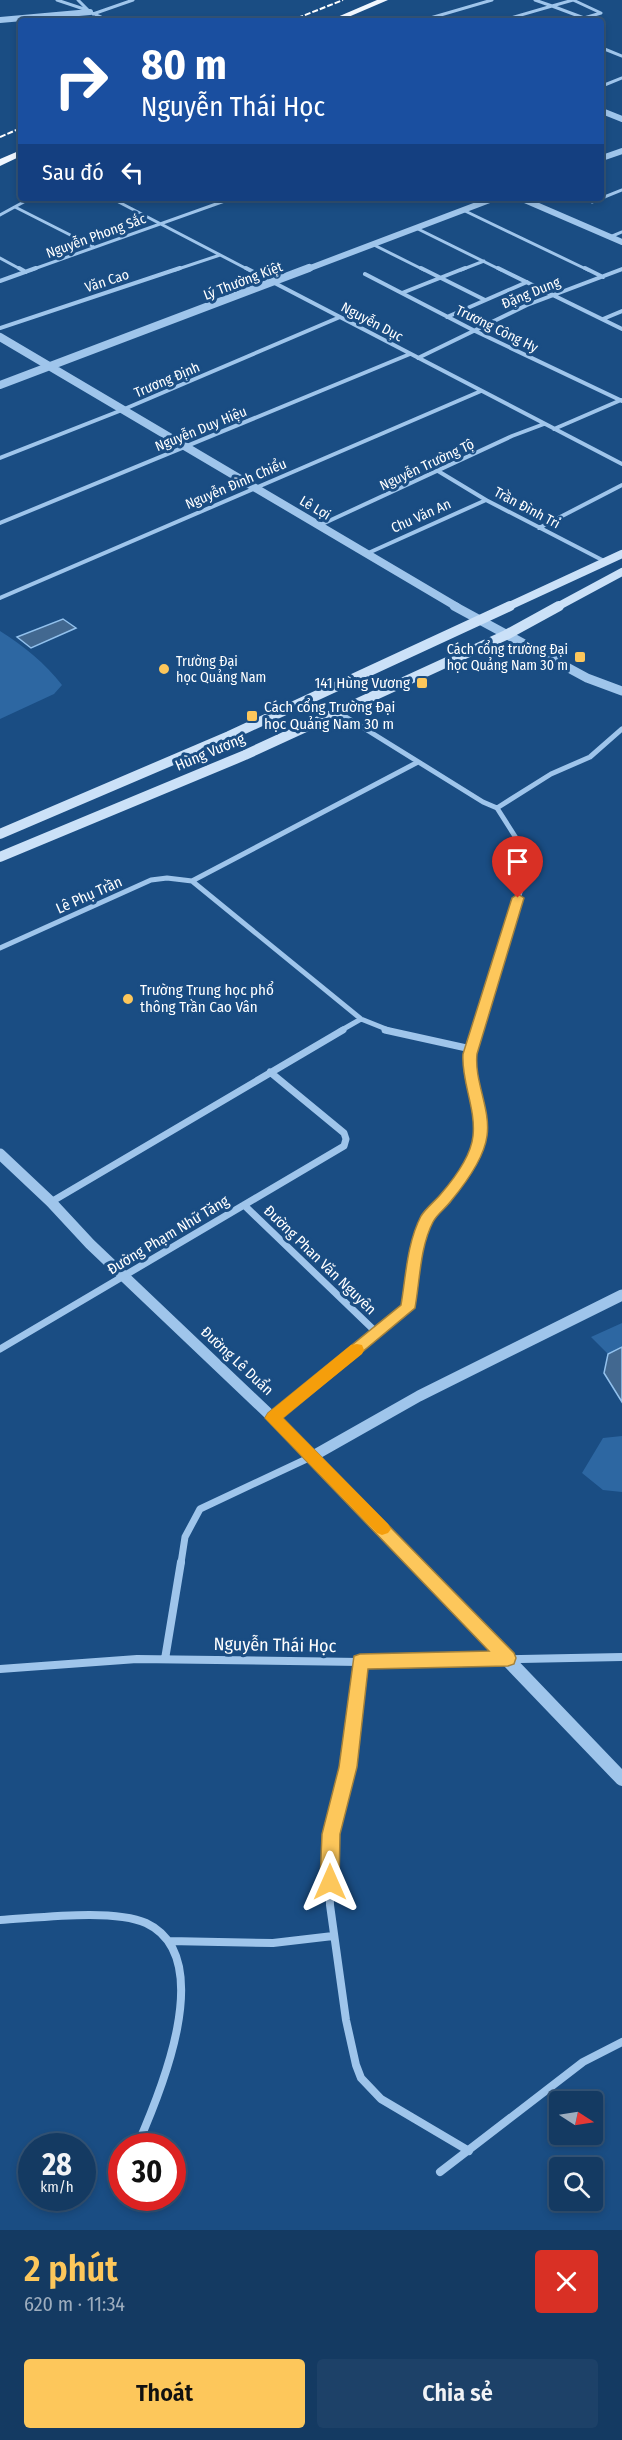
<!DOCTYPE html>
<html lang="vi">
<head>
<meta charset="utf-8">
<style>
  body { margin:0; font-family:"Fira Sans Condensed",sans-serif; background:#1d4168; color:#f1f3f6; height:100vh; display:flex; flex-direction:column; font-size:22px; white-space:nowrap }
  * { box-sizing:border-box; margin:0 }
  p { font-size:20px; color:#9dadbe }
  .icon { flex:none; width:33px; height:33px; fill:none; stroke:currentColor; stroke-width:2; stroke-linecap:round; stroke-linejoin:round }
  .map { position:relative; height:2230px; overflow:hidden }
  .drawer { display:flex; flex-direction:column; background:#143a62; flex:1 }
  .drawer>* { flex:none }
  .banner { position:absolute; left:18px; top:18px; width:586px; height:183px; border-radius:6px; box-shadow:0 3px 9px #0003,0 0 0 2px #335477; background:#1a4fa0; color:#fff; overflow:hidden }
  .needle { width:39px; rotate:102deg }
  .buttons { position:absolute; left:549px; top:2091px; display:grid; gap:12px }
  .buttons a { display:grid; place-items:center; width:54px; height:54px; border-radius:6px; background:#143a62; box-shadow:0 3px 9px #0003,0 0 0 2px #335477; font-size:30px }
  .speed { position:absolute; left:18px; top:2133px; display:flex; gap:12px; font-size:30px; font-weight:700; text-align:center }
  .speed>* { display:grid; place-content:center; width:78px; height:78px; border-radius:50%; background:#143a62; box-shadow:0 3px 9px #0003,0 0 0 2px #335477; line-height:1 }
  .speed small { font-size:15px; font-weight:400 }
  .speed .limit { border:9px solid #d22; background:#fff; color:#111 }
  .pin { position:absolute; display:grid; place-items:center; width:51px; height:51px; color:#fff; margin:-62px -26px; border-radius:50% 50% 50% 0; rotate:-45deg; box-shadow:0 0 6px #0007 }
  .pin .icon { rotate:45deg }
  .me { position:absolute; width:66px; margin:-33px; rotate:0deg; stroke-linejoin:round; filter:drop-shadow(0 0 4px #0008) }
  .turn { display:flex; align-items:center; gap:21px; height:126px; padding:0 24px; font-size:27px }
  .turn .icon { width:78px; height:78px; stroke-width:2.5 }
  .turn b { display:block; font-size:42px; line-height:51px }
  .then { display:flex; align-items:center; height:57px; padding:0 24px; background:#0003; gap:12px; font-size:22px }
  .round { display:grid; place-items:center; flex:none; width:63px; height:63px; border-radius:6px; background:#1d4168 }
  .headline { display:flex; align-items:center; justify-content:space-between; height:102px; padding:0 24px }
  h1 { font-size:36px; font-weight:600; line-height:45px; color:#fdc75b }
  .cta { display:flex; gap:12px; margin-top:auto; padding:12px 24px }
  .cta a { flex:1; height:69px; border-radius:6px; background:#fdc75b; color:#111; font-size:24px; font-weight:600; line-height:69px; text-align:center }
  .cta a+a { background:#1d4168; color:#f1f3f6 }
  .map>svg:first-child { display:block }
</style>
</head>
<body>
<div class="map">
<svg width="622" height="2230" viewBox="0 0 622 2230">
  <rect width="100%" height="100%" fill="#1a4d83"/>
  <!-- green -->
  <path fill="#2d67a2" d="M 0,631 C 24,646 45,663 62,685 L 54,694 L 0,719 Z
    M 622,1323 L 622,1347 L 608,1354 L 591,1337 Z
    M 622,1436 L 622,1492 L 603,1490 L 582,1473 L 603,1438 Z"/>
  <!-- water -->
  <path fill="#426890" stroke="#92c1ed" stroke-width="1.5" d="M 63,619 L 76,628 L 31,648 L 17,637 Z
    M 622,1347 L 622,1402 L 604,1373 L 608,1354 Z"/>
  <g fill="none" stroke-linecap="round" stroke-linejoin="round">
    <!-- minor-far4 -->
    <path stroke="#9fc5eb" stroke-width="3" d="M 57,0 L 87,10
      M 78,0 L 90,12 L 110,21
      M 535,0 L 552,6
      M 573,0 L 601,13 L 584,18 L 552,6 Z
      M 93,14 L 133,0
      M 420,21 L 492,0
      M 500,21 L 552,6
      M 602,48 L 622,56
      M 602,86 L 622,78
      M 111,198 L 249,270
      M 592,202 L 622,190
      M 15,207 L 94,247
      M 463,210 L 588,270
      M 0,215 L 31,198
      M 416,228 L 501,270
      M 610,237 L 622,232
      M 372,244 L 424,270
      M 0,258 L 22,270
      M 31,270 L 233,198
      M 175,270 L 220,255
      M 461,270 L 484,261"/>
    <!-- minor-far3 -->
    <path stroke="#9fc5eb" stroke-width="4" d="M 19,268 L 26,272
      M 246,268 L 622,464
      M 421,268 L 485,300
      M 498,268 L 622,329
      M 585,268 L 603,277
      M 365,274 L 473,330 L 622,401
      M 0,281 L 36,268
      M 402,293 L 465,268
      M 447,317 L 527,282
      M 603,319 L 622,311
      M 0,328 L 180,268
      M 418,358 L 527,305 L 622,269
      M 554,429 L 621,400
      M 0,458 L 122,410 L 340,317
      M 438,471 L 486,500 L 606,562
      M 0,523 L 410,354
      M 318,526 L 512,436 L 544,424
      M 539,528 L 622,485
      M 366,554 L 486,500
      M 0,598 L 481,391"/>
    <!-- minor-far2 -->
    <path stroke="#9fc5eb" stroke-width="5" d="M 338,712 L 483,802 L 497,808
      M 497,808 L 551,774 L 590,757 L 622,729
      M 192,881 L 361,1019 L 391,1031
      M 192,881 L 418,762
      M 0,948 L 151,880 L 167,878 L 192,881
      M 340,1031 L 361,1019
      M 477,1031 L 525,876 L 518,841 L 497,808"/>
    <!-- minor-far1 -->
    <path stroke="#9fc5eb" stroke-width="7" d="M 385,1030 L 471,1049
      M 51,1202 L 343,1030
      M 244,1205 L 377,1333
      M 0,1349 L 344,1146 L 346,1139 L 344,1133 L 270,1072
      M 273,1418 L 408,1308 C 413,1277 412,1241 430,1215 C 447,1191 471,1173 479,1143 C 486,1113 468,1086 470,1056 C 471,1048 475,1038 477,1030
      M 181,1563 L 185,1537 L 200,1509 L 313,1456"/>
    <!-- minor -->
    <path stroke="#9fc5eb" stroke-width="8" d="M 165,1659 L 181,1562
      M 360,1662 L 348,1767 L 331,1834 L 329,1859 L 330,1905 L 346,2020 L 356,2065 L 361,2078 L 381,2099 L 469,2151
      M 0,1669 L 137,1659 L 360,1662 L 622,1657
      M 0,1920 C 37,1918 113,1908 146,1923 C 219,1957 159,2096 137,2146
      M 169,1941 L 273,1943 L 333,1936
      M 440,2172 L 583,2062 L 622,2042"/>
    <!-- tertiary-far4 -->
    <path stroke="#9fc5eb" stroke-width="6" d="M 0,20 L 90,12
      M 602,111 L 622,119
      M 602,158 L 622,151
      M 520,198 L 622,242
      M 305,270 L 495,198"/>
    <!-- tertiary-far3 -->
    <path stroke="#9fc5eb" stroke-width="8" d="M 0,337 L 457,607
      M 0,385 L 309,268"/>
    <!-- tertiary-far2 -->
    <path stroke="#9fc5eb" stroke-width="9" d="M 454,606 L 587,678 L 622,691"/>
    <!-- tertiary-far1 -->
    <path stroke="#9fc5eb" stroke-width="11" d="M 0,1154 L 51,1202 L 90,1244 L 313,1456 L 416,1563
      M 313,1456 L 419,1396 L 622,1295"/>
    <!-- tertiary -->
    <path stroke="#9fc5eb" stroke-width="14" d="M 414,1562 L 622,1779"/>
    <!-- secondary-far1 -->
    <path stroke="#cbe1f8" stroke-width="8" d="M 507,607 L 622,554
      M 557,607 L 622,572"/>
    <!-- secondary -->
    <path stroke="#cbe1f8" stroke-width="10" d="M 0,834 L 229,736 L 510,606
      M 0,857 L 245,755 L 506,635 L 559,606"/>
    <!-- trunk -->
    <path fill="#f1f7ff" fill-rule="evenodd" d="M 377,0 L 388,0 L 339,21 L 328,21 Z
      M 21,150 L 21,156 L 0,166 L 0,159 Z"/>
    <!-- rail -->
    <path stroke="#fff" stroke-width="2" stroke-dasharray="6 2" stroke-linecap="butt" d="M 290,21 L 343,0
      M 0,137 L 21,128"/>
  </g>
  <!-- route -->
  <path fill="#fdc75b" stroke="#a4813b" stroke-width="1.5" d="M 518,894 L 524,898 L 477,1054 C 474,1081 491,1109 487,1136 C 484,1159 465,1184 451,1201 C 446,1208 437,1214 433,1222 C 420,1247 420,1280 415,1308 L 283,1418 L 514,1653 L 516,1658 L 514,1664 L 508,1666 L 368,1669 L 357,1767 L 340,1834 L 339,1882 L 336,1888 L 330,1891 L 323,1888 L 320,1882 L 322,1834 L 339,1767 L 354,1656 L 360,1654 L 489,1651 L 265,1418 L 268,1413 L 401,1305 C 406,1275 407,1243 421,1216 C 426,1208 434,1202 440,1195 C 453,1180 471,1156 473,1136 C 476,1108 461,1081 463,1054 L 512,898 Z"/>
  <!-- slow -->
  <path fill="#f59e0b" d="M 357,1344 L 362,1345 L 364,1350 L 362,1354 L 283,1418 L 388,1524 L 391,1529 L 388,1533 L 382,1535 L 377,1533 L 265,1418 L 268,1413 L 351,1345 Z"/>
  <!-- markers -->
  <g fill="#fdc75b" stroke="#1a4d83" stroke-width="2">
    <rect x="574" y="651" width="12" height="12" rx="3"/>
    <circle cx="164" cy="669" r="6"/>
    <rect x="416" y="677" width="12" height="12" rx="3"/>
    <rect x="246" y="710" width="12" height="12" rx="3"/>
    <circle cx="128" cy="999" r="6"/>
  </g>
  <g text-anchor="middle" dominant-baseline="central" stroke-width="6" stroke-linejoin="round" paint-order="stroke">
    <!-- far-street labels -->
    <g font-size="14" fill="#fff" stroke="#1a4d83">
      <text transform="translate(96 236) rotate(-20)">Nguyễn Phong Sắc</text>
      <text transform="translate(107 281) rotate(-18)">Văn Cao</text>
      <text transform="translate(243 281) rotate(-21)">Lý Thường Kiệt</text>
      <text transform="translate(531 293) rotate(-22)">Đặng Dung</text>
      <text transform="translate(372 322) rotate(28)">Nguyễn Dục</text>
      <text transform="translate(497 329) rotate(26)">Trương Công Hy</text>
      <text transform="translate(167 380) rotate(-23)">Trương Định</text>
      <text transform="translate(201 429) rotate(-22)">Nguyễn Duy Hiệu</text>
      <text transform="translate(427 465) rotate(-25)">Nguyễn Trường Tộ</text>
      <text transform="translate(236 484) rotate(-23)">Nguyễn Đình Chiểu</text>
      <text transform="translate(315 508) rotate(30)">Lê Lợi</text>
      <text transform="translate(527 508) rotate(28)">Trần Đình Tri</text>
      <text transform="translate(421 516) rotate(-24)">Chu Văn An</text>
    </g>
    <!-- far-poi labels -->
    <g font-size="14" fill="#fff" stroke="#1a4d83" text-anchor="end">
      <text x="568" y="649">Cách cổng trường Đại<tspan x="568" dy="16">học Quảng Nam 30 m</tspan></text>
      <text x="176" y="661" text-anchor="start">Trường Đại<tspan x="176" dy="16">học Quảng Nam</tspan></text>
    </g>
    <!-- poi labels -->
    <g font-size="15" fill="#fff" stroke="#1a4d83" text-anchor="start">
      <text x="410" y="683" text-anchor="end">141 Hùng Vương</text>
      <text x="264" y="707">Cách cổng Trường Đại<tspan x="264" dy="17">học Quảng Nam 30 m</tspan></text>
      <text x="140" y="990">Trường Trung học phổ<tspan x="140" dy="17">thông Trần Cao Vân</tspan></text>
    </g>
    <!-- street labels -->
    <g font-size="15" fill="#fff" stroke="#1a4d83">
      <text transform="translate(210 752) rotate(-23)">Hùng Vương</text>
      <text transform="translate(89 895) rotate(-24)">Lê Phụ Trần</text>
      <text transform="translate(168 1235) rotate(-31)">Đường Phạm Nhữ Tăng</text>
      <text transform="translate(320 1260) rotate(44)">Đường Phan Văn Nguyên</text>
      <text transform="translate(237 1361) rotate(43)">Đường Lê Duẩn</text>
    </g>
    <!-- near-street labels -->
    <g font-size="18" fill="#fff" stroke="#1a4d83">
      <text transform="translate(275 1645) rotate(1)">Nguyễn Thái Học</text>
    </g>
  </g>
</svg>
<div class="buttons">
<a><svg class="needle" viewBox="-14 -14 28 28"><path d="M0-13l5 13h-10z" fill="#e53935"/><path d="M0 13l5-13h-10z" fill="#9dadbe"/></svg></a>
<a><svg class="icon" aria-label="search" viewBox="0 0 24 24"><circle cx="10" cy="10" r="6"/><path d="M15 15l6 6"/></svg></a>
</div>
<div class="speed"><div>28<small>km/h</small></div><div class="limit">30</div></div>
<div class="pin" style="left:518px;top:898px;background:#d93025"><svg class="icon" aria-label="arrive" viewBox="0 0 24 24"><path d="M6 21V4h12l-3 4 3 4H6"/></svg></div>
<svg class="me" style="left:330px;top:1882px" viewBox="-20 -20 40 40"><path d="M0-17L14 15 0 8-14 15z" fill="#fdc75b" stroke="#fff" stroke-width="4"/></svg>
<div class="banner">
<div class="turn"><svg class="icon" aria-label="right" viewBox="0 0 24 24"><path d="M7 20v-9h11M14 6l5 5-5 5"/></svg><div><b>80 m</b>Nguyễn Thái Học</div></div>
<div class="then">Sau đó<svg class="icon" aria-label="left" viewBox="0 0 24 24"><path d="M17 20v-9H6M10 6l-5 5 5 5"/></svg></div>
</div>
</div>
<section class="drawer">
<div class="headline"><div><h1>2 phút</h1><p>620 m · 11:34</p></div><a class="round" style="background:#d93025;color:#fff"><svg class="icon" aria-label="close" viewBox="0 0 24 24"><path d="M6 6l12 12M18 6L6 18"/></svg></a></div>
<div class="cta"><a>Thoát</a><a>Chia sẻ</a></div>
</section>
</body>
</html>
